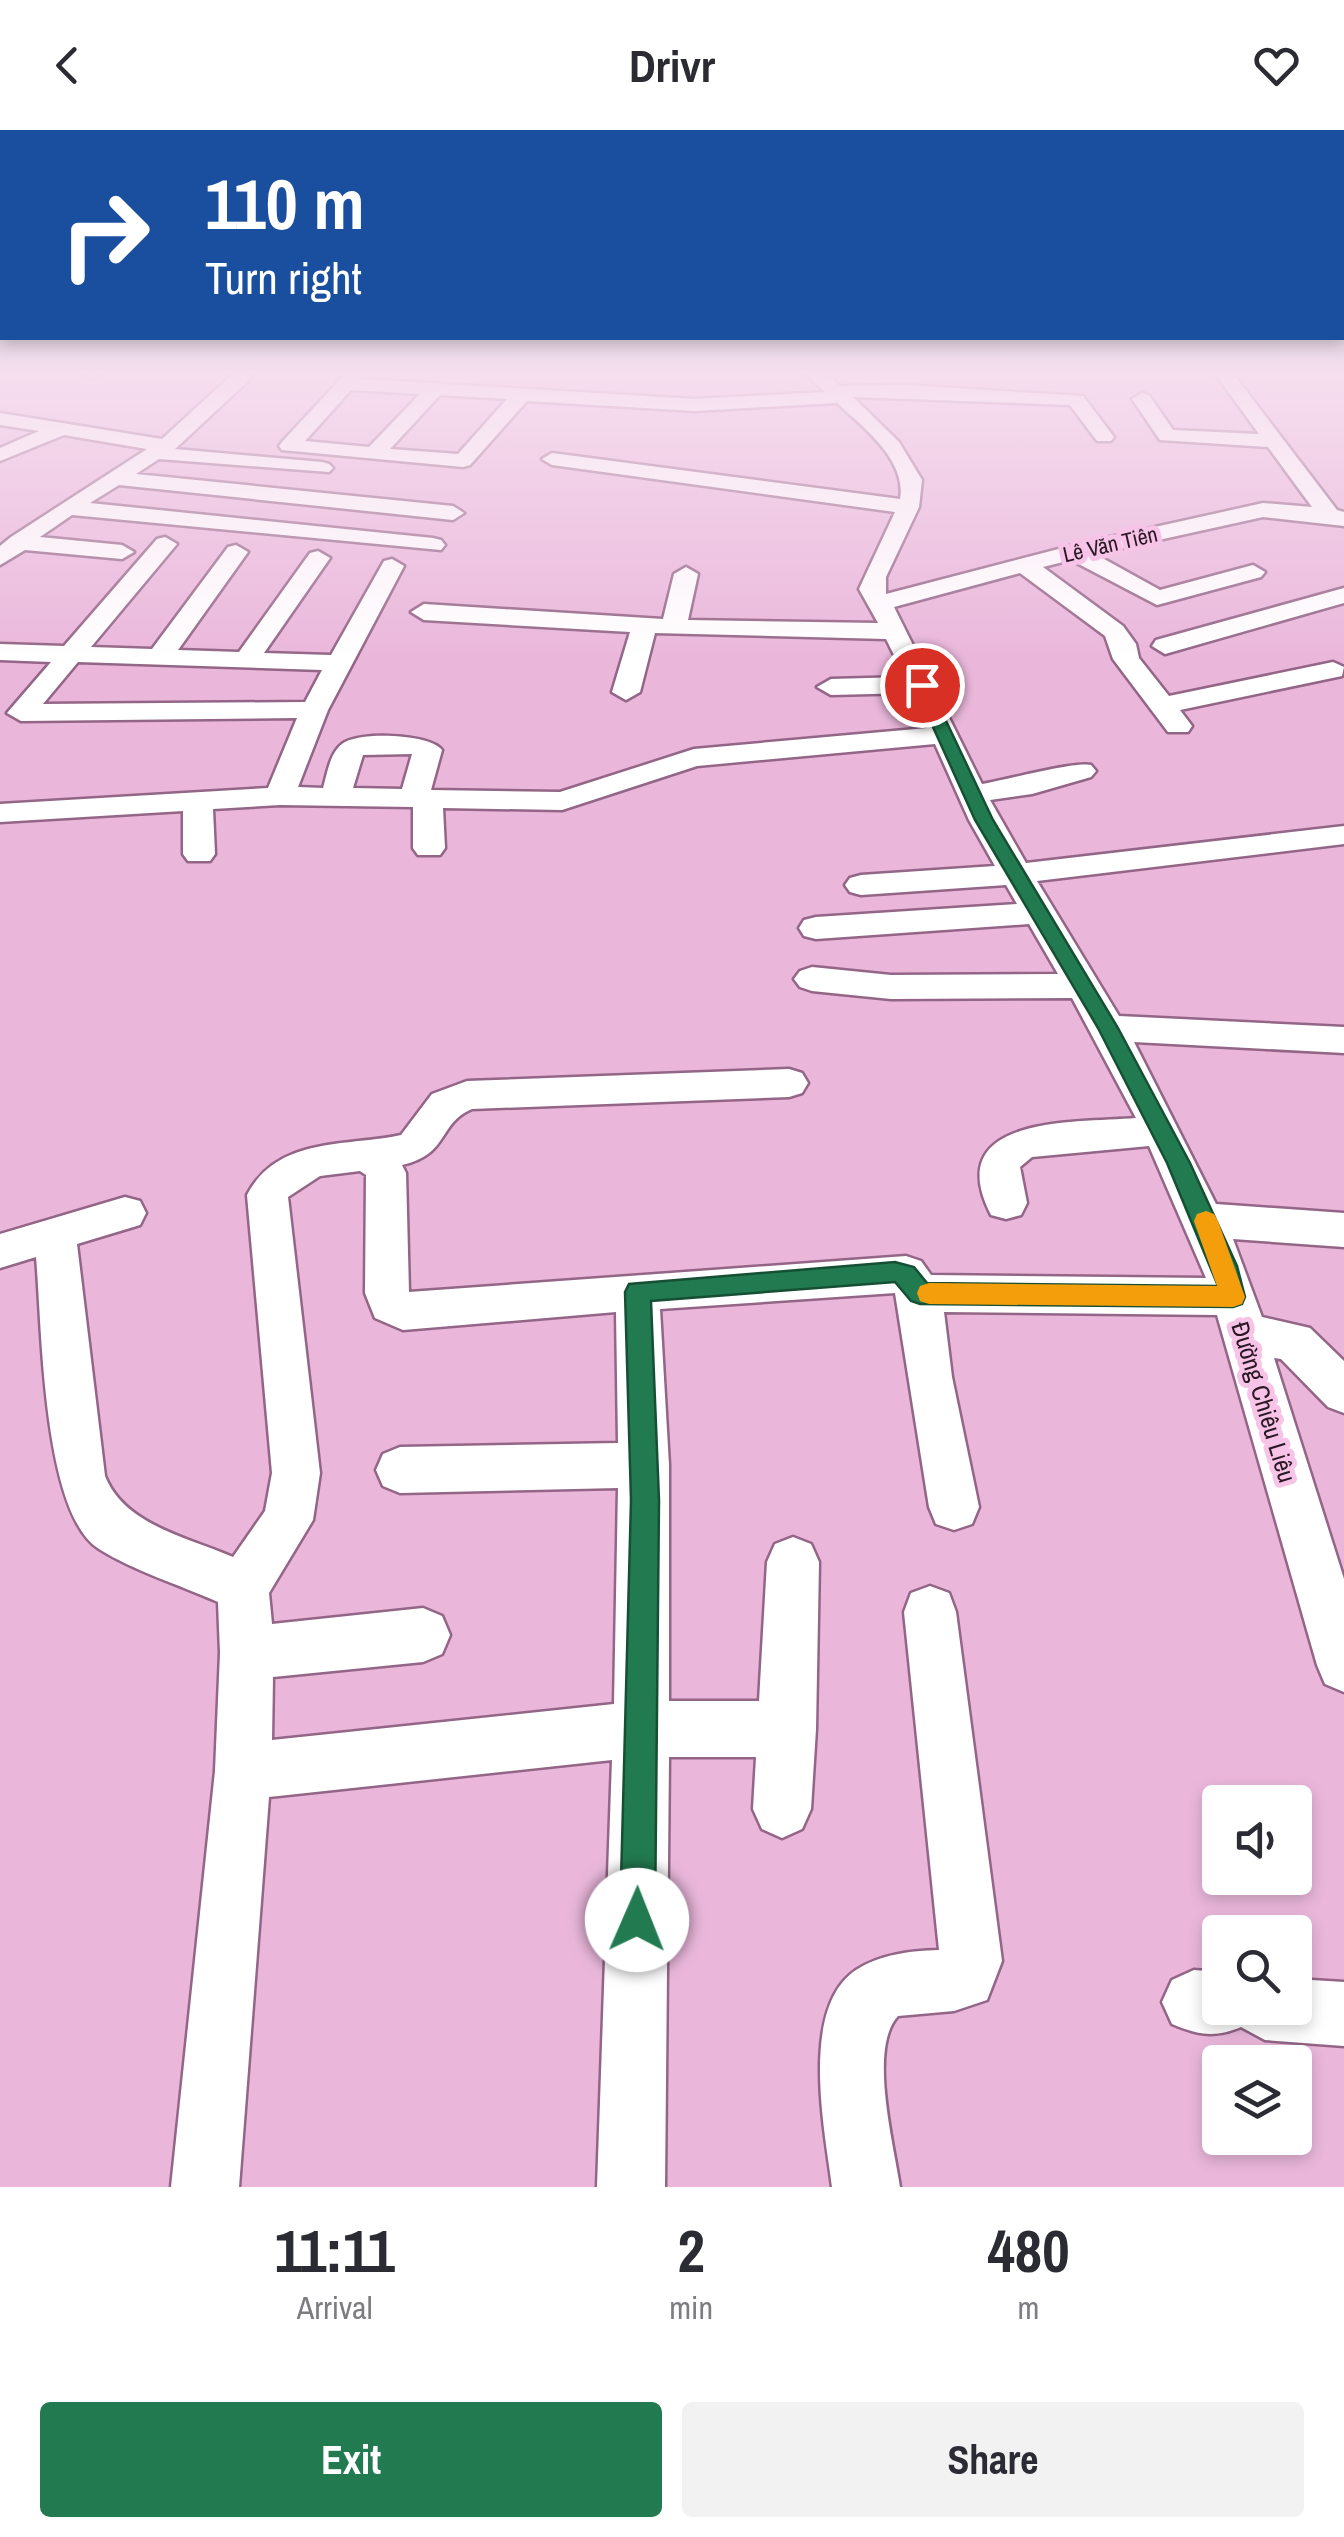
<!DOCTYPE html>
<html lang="en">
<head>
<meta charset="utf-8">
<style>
  body { margin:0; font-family:"Archivo Narrow",sans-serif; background:#f2f2f3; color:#2b2b33; height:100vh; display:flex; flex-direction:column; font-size:38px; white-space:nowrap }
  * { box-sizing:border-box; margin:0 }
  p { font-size:32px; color:#7c7c81 }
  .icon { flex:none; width:55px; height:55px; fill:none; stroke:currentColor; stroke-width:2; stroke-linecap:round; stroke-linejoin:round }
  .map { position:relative; height:2057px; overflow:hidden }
  .drawer { display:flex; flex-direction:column; background:#fff; flex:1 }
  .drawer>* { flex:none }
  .hud { position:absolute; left:0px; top:0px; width:1345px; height:210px; box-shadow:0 5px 15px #0003; background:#1a4fa0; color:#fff; overflow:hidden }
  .controls { position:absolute; left:1202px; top:1655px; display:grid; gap:20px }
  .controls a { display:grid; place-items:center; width:110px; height:110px; border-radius:10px; background:#fff; box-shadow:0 5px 15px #0003; font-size:50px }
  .pin { position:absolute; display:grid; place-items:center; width:85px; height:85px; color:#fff; margin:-42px; border:5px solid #fff; border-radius:50%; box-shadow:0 2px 10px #0007 }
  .me { position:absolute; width:110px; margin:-55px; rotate:1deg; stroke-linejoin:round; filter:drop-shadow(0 0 8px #0008) }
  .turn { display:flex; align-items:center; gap:35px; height:210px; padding:0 40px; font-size:45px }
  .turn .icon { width:130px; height:130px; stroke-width:2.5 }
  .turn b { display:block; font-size:70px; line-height:85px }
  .eta { display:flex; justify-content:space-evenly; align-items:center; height:170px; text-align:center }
  .eta b { font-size:60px; font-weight:800; line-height:70px }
  .primary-button { display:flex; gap:20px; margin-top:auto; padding:20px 40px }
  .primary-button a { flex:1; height:115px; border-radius:10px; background:#227b50; color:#fff; font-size:40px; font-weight:800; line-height:115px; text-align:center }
  .primary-button a+a { background:#f2f2f3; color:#2b2b33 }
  header { display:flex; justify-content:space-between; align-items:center; height:130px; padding:0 40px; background:#fff; font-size:45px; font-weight:800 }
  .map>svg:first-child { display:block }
</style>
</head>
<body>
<header><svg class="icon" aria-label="back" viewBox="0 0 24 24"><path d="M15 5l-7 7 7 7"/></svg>Drivr<svg class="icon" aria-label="heart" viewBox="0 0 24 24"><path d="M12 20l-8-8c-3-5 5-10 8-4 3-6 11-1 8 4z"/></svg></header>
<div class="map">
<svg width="1344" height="2057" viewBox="0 0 1344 2057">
  <rect width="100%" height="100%" fill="#eab7db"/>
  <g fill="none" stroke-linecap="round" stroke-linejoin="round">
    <defs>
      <path id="minor" d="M 79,241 L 99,241 L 100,243 L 91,249 Z
        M 241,241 L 250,247 L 248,251 L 175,319 L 322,332 L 329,334 L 333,338 L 329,342 L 159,329 L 136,344 L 453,376 L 464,383 L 453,390 L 119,355 L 90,373 L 433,408 L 441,410 L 445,415 L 441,420 L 72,385 L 40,407 L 122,415 L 134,422 L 122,429 L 25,420 L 0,435 L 0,416 L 11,407 L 147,319 L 64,305 L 0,331 L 0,318 L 39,301 L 0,295 L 0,283 L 162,309 L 234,243 Z
        M 348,241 L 367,241 L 361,249 L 695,269 L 825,262 L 803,241 L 823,241 L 840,256 L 904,255 L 1083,266 L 1114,307 L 1111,311 L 1097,311 L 1070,275 L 853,267 L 899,312 L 922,350 L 919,377 L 886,447 L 886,464 L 1074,415 L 1263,373 L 1312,377 L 1268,317 L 1160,310 L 1132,269 L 1142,263 L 1149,265 L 1173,300 L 1259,304 L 1213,241 L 1231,241 L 1337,380 L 1344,382 L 1344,396 L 1263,387 L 1095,424 L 1160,460 L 1253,435 L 1265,442 L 1261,447 L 1157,475 L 1071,430 L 1043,437 L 1123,496 L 1136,514 L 1139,528 L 1169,566 L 1333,532 L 1344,537 L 1342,546 L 1180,580 L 1192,596 L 1188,602 L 1168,602 L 1113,529 L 1105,506 L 1020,443 L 894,477 L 982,654 C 1006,650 1075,631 1091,635 L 1096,641 L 1091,647 L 1032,664 L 990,670 L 1026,733 L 1344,696 L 1344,714 L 1037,751 L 1119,886 L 1344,897 L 1344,923 L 1134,912 L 1216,1074 L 1344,1083 L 1344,1117 L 1233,1109 L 1262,1187 L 1310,1198 L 1344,1231 L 1344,1283 L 1328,1277 L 1281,1229 L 1274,1228 L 1344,1449 L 1344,1562 L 1325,1554 L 1317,1535 L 1217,1185 L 944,1182 L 952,1247 L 979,1377 L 972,1394 L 954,1400 L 936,1394 L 929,1377 L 895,1163 L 660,1179 L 669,1335 L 669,1571 L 759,1571 L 767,1432 L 775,1414 L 793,1407 L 811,1414 L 819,1432 L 816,1599 L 811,1679 L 802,1699 L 782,1708 L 762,1699 L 753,1679 L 756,1627 L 669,1627 L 665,2057 L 597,2057 L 612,1630 L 269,1667 L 239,2057 L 171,2057 L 215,1641 L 220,1523 L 218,1472 C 180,1455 134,1441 99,1419 C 42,1383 42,1193 36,1127 L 0,1138 L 0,1104 L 125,1067 L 140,1071 L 146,1083 L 140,1095 L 77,1114 L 105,1346 C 124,1395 189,1408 233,1427 L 265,1381 L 272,1343 L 247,1065 C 278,1006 346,1017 401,1005 L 432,964 L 467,951 L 789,939 L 802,943 L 808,953 L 802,963 L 789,967 L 472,979 C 437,994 450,1024 402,1035 L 406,1043 L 409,1162 L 906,1126 L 921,1131 L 931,1145 L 1206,1148 L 1149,1016 L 1032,1027 L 1020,1037 L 1027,1073 L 1021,1085 L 1006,1089 L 991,1085 C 939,984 1077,993 1136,988 L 1072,868 L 891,869 L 812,861 L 800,857 L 794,849 L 800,841 L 812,837 L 891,845 L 1058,844 L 1029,794 L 816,809 L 804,806 L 799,798 L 804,790 L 816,787 L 1017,774 L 1006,755 L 861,765 L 850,762 L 845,755 L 850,748 L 861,745 L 995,736 L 969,690 L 935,614 L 697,636 L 562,680 L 443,678 L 445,718 L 440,725 L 418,725 L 413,718 L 413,677 L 280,675 L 213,679 L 215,724 L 210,731 L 188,731 L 183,724 L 183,681 L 0,692 L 0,674 L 268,658 L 297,588 L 21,591 L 7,583 L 51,532 L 0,530 L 0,514 L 64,516 L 157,409 L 165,407 L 177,414 L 91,517 L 152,519 L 228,417 L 236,415 L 248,422 L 178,520 L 239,522 L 310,423 L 318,421 L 330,428 L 264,523 L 331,525 L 384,431 L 392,429 L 404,436 L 328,580 L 298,657 L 323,658 C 327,644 330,623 342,614 C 358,601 430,604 442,620 L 431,660 L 560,662 L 694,619 L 927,598 L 912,563 L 831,565 L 817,557 L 831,549 L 905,547 L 886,509 L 655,503 L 640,562 L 626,570 L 612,562 L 630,502 L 424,490 L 411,482 L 424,474 L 663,489 L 674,444 L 686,437 L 698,444 L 688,490 L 878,493 L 859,459 L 895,382 L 552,335 L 542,329 L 552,323 L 900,369 C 907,330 863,297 837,273 L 695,281 L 527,271 L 470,335 L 463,337 L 282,320 L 279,316 L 282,312 ZM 351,260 L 420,264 L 369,317 L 305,311 ZM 440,265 L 507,269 L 458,324 L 390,319 ZM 78,532 L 322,540 L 305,572 L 43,574 ZM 412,624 L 402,659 L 353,658 L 363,625 ZM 360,1041 L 366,1045 L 365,1163 L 375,1188 L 403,1200 L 616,1182 L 618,1313 L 400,1317 L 383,1324 L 376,1340 L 383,1356 L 400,1363 L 618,1358 L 614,1574 L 272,1610 L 273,1547 L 423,1532 L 442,1524 L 450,1505 L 442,1486 L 423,1478 L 272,1494 L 269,1463 L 313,1390 L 320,1343 L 288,1067 L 320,1046 Z
        M 1344,458 L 1344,473 L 1165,524 L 1152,516 L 1156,510 Z
        M 930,1456 L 949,1463 L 956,1482 L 1002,1831 L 987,1870 L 954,1881 L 898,1886 C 868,1918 894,2015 900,2057 L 832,2057 C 825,2001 799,1878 856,1840 C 881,1824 910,1821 939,1820 L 904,1482 L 911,1463 Z
        M 1194,1840 L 1220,1842 L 1220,1878 L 1295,1878 L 1295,1849 L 1344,1852 L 1344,1916 L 1265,1910 L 1241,1897 C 1215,1908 1198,1905 1172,1894 L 1162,1872 L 1172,1850 Z"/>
    </defs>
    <!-- minor casing -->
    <use href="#minor" stroke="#936586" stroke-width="5"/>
    <!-- minor -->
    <use href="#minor" fill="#fff" fill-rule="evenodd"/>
  </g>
  <!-- sky -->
  <linearGradient id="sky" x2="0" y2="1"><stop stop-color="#839ea2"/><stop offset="0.46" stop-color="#f6dfef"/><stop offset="1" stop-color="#f6dfef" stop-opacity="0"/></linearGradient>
  <rect width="1344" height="529" fill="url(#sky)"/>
  <!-- route -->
  <path fill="#227b50" stroke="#165034" stroke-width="2.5" d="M 922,550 L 929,555 L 993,690 L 1118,898 L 1190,1033 L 1237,1136 L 1245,1167 L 1242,1174 L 1233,1177 L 920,1174 L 911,1171 L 895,1152 L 651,1171 L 659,1370 L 655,1790 L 649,1802 L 637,1807 L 625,1802 L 620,1790 L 631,1370 L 625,1162 L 629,1154 L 895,1132 L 914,1137 L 927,1153 L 1218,1156 L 1167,1033 L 1098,898 L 975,690 L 914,555 Z"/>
  <!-- slow -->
  <path fill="#f59e0b" d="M 1206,1081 L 1214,1084 L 1218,1091 L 1245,1167 L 1242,1174 L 1233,1177 L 929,1174 L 920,1171 L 917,1163 L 920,1156 L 929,1153 L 1217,1156 L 1194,1091 L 1197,1084 Z"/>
  <g text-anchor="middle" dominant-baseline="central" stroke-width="10" stroke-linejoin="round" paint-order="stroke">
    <!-- far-street labels -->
    <g font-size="22" fill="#291724" stroke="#f7c4e8">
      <text transform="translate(1110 414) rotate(-13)">Lê Văn Tiên</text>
    </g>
    <!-- street labels -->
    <g font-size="25" fill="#291724" stroke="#f7c4e8">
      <text transform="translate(1264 1272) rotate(73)">Đường Chiêu Liêu</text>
    </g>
  </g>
</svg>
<div class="controls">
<a><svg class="icon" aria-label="sound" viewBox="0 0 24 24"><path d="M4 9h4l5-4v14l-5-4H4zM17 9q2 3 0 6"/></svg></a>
<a><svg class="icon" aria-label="search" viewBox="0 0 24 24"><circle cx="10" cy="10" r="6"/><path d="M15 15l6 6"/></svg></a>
<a><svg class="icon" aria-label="layers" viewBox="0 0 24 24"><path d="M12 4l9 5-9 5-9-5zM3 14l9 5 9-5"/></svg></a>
</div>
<div class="pin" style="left:922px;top:555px;background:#d93025"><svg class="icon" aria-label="arrive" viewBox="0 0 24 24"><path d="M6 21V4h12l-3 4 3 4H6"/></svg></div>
<svg class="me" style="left:637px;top:1790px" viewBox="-20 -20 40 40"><circle r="19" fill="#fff"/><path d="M0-13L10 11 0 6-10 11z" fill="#227b50"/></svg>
<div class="hud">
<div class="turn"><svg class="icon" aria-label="right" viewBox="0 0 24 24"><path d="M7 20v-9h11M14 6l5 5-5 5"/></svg><div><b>110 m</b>Turn right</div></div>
</div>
</div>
<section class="drawer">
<div class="eta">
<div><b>11:11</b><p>Arrival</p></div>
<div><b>2</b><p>min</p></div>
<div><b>480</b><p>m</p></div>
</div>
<div class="primary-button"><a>Exit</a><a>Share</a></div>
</section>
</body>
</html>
